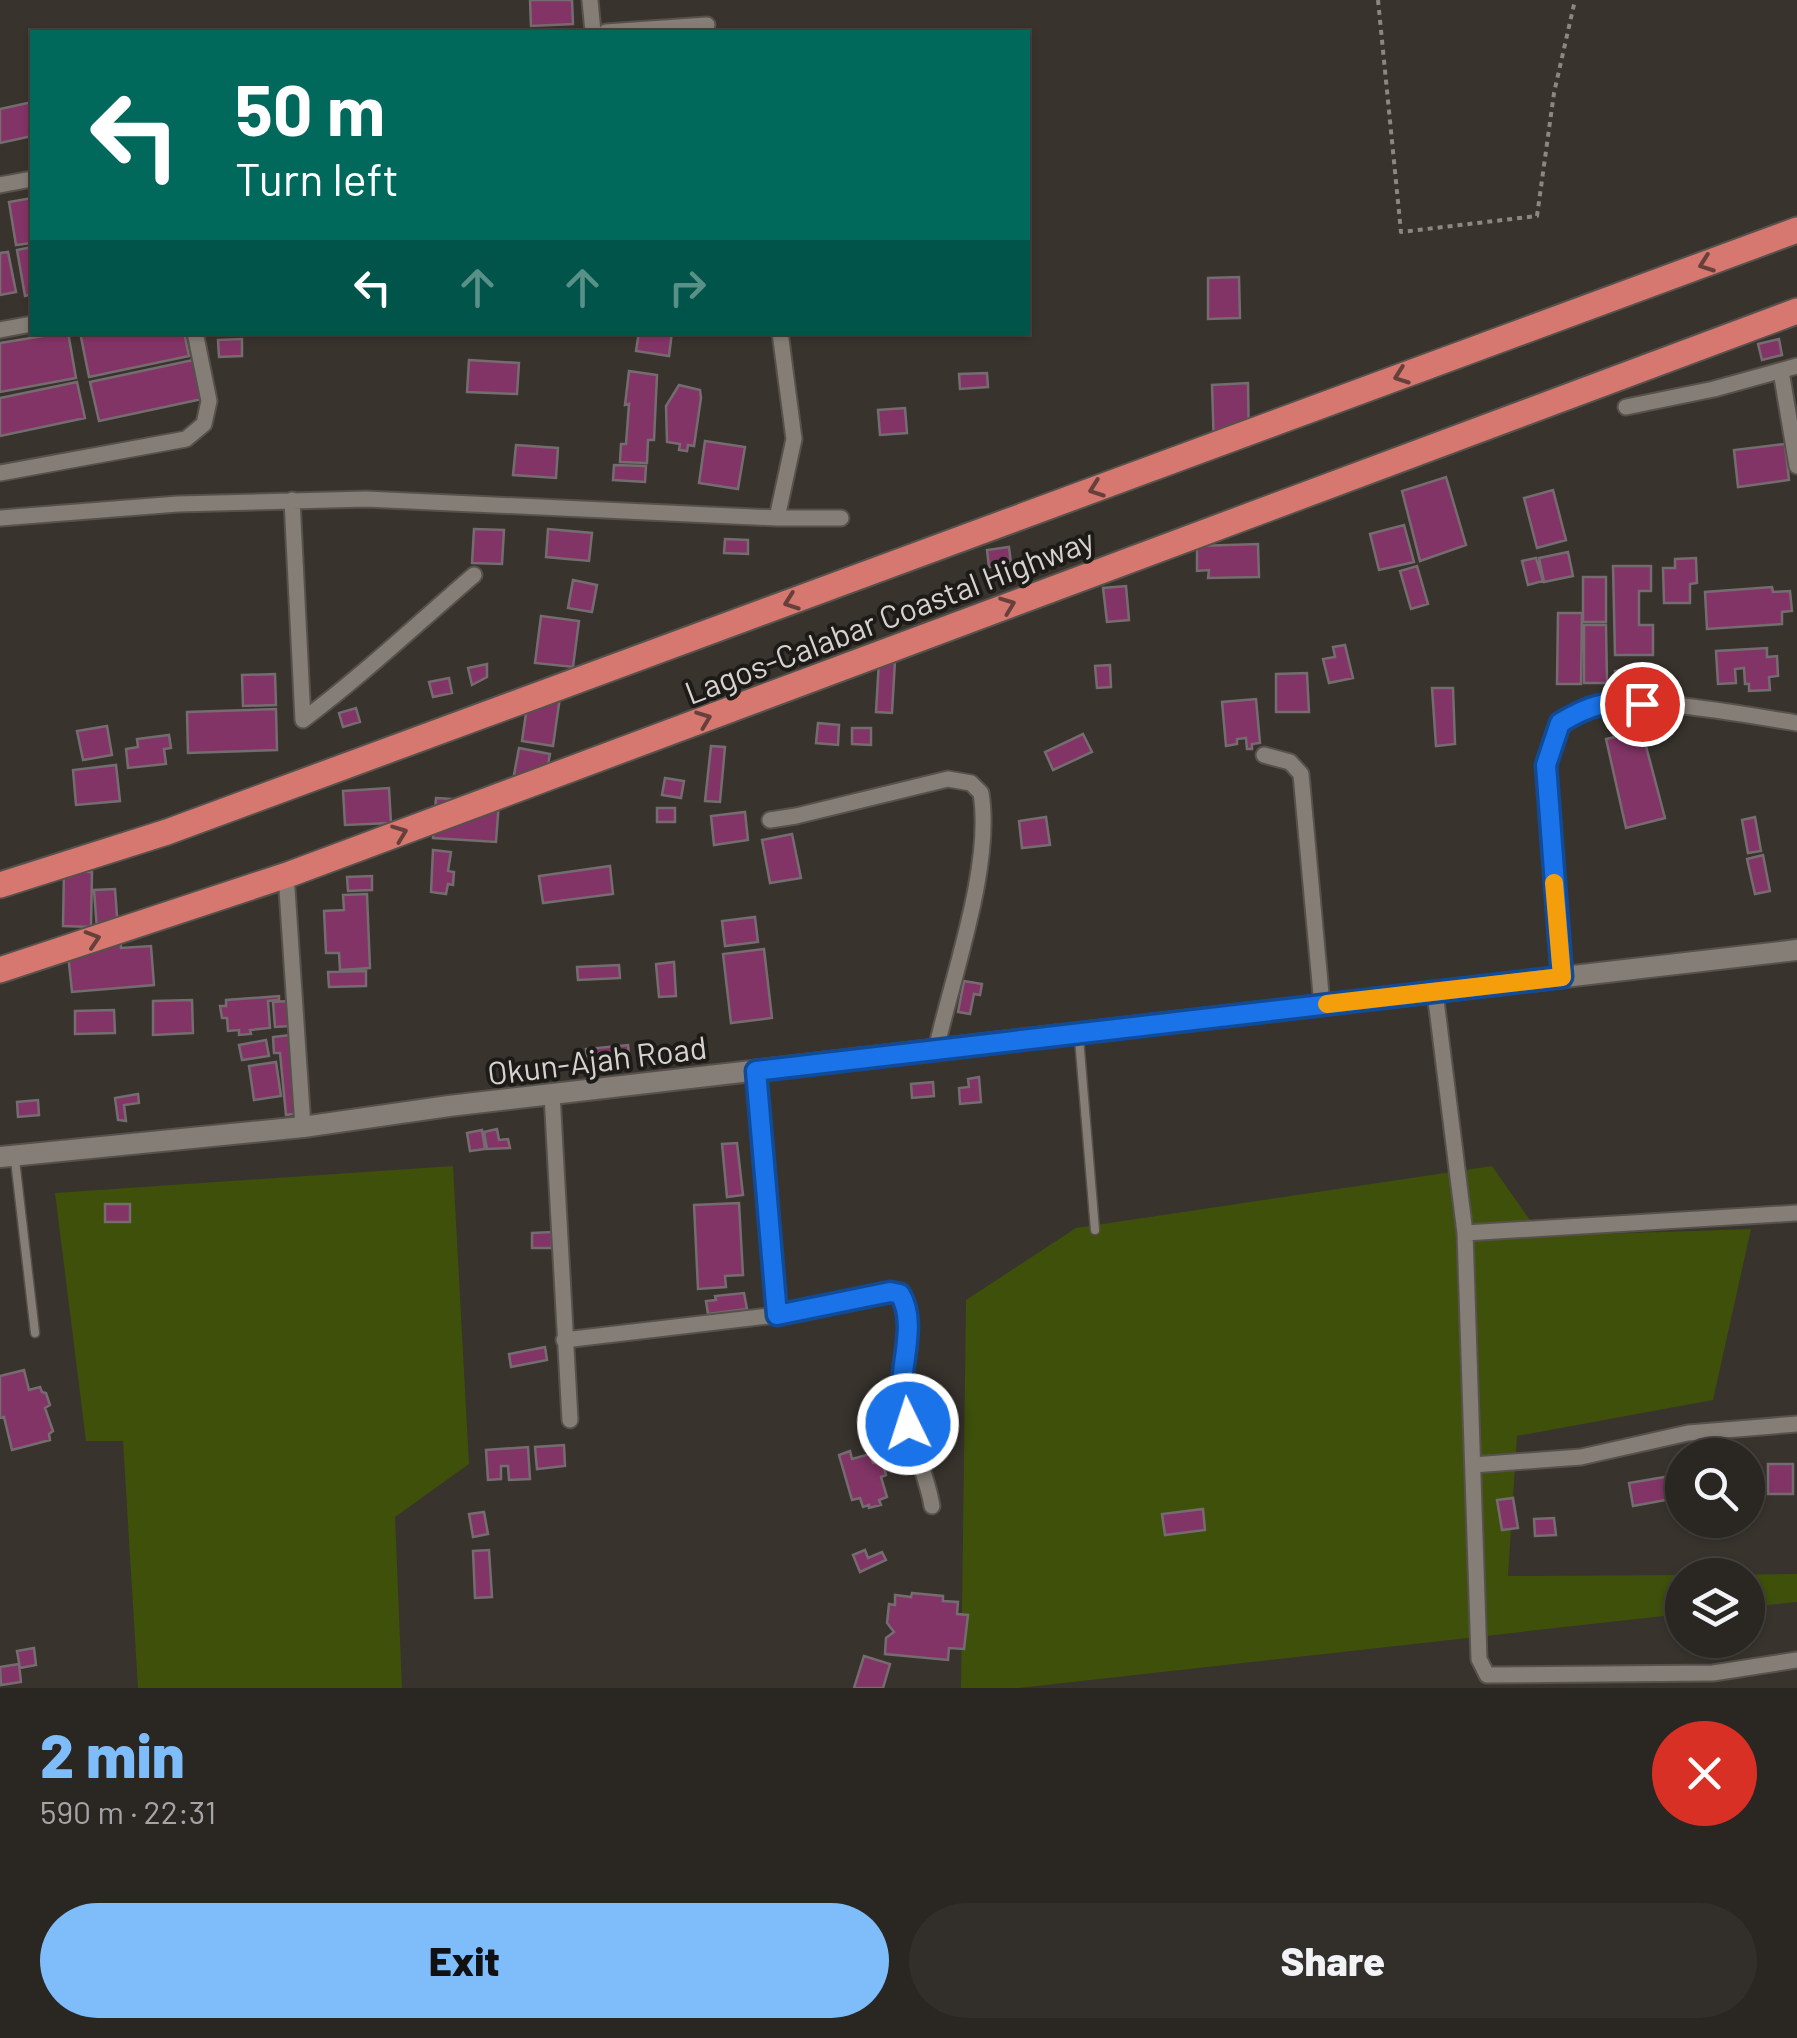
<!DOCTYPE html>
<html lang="en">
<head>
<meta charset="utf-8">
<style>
  body { margin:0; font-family:Barlow,sans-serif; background:#322e2a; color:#f1f3f6; height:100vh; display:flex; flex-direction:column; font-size:38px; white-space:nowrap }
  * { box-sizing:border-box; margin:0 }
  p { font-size:32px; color:#a5a5a5 }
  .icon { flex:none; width:55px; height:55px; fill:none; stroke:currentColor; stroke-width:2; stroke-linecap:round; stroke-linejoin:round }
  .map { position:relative; height:1688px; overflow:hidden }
  .side { display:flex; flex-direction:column; background:#2a2622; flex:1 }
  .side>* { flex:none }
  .hud { position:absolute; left:30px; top:30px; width:1000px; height:305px; border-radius:0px; box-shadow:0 2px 8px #0004,0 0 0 2px #464340; background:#00695c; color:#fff; overflow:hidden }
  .controls { position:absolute; left:1665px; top:1438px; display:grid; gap:20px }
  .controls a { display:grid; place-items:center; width:100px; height:100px; border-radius:50%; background:#2a2622; box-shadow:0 2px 8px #0004,0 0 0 2px #464340; font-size:50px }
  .pin { position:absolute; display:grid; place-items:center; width:85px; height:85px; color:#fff; margin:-42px; border:5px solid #fff; border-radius:50%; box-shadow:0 2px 10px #0007 }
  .me { position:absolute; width:110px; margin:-55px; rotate:356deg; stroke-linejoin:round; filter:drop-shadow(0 0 8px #0008) }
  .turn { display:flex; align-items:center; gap:35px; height:210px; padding:0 40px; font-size:45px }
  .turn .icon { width:130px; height:130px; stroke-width:2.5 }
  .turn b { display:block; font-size:70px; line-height:85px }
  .lanes { display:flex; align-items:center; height:95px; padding:0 40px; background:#0003; justify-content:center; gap:50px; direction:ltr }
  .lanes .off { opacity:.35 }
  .round { display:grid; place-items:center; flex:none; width:105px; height:105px; border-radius:52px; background:#322e2a }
  .summary { display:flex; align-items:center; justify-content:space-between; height:170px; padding:0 40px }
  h1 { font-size:60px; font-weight:800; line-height:75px; color:#7ebdf9 }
  .primary-button { display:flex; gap:20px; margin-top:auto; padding:20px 40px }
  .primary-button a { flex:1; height:115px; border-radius:60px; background:#7ebdf9; color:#111; font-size:40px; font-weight:800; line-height:115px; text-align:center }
  .primary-button a+a { background:#322e2a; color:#f1f3f6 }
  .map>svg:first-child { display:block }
</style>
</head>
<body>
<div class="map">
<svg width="1797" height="1688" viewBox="0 0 1797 1688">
  <rect width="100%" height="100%" fill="#38332d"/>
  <!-- green -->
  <path fill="#3e500a" d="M 453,1166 L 469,1464 L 395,1517 L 402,1688 L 138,1688 L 123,1441 L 86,1441 L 55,1193 Z
    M 1492,1166 L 1541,1236 L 1751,1229 L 1713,1400 L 1517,1436 L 1508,1576 L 1682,1575 L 1682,1614 L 1018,1688 L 961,1688 L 966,1300 L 1076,1228 Z
    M 1797,1574 L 1797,1602 L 1748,1607 L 1748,1575 L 1685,1575 Z"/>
  <!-- building -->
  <path fill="#823466" stroke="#756c70" stroke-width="2.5" d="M 530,0 L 572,0 L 573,24 L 531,26 Z
    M 32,102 L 32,136 L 0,143 L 0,109 Z
    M 32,198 L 32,243 L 16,245 L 9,202 Z
    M 32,247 L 32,294 L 25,296 L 17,250 Z
    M 8,252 L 16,292 L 0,295 L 0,253 Z
    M 1239,277 L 1240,318 L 1208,319 L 1208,278 Z
    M 68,332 L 76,378 L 0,392 L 0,343 Z
    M 80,332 L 184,332 L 189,356 L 89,377 Z
    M 639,332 L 672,332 L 669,356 L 636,351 Z
    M 242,339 L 242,356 L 219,357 L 218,340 Z
    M 1779,339 L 1782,355 L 1762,360 L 1758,344 Z
    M 193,360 L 202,399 L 99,421 L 90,382 Z
    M 469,360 L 519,363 L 517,394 L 467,392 Z
    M 629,371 L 657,375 L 654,440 L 648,440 L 647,463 L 620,462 L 621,444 L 626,444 L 629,404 L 625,405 Z
    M 987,373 L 988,387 L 960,389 L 959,374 Z
    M 77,382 L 85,418 L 0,436 L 0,398 Z
    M 1248,383 L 1249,446 L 1214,448 L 1212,385 Z
    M 679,385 L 700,390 L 701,398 L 694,446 L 688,445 L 687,451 L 679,450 L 680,444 L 667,442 L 666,406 Z
    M 905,408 L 907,433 L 880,435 L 878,410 Z
    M 705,441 L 745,447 L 738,489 L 699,483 Z
    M 1785,444 L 1789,480 L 1738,487 L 1734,450 Z
    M 516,445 L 558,448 L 556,478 L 513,475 Z
    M 614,465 L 646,466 L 645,482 L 613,480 Z
    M 1446,477 L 1466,545 L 1420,561 L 1402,491 Z
    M 1553,490 L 1566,540 L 1537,548 L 1524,498 Z
    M 1404,525 L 1414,562 L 1379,570 L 1370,534 Z
    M 474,529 L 504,530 L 502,564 L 472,563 Z
    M 548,529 L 592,533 L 589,561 L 546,557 Z
    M 725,539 L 748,540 L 748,554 L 724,553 Z
    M 1258,544 L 1259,577 L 1208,578 L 1209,570 L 1197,571 L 1197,546 Z
    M 1009,547 L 1011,564 L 989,567 L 987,550 Z
    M 1568,552 L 1573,576 L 1544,582 L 1539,558 Z
    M 1536,558 L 1543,581 L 1528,585 L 1522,561 Z
    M 1696,558 L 1697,583 L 1690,584 L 1690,603 L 1664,603 L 1663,568 L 1675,568 L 1675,559 Z
    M 1417,566 L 1428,604 L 1411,609 L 1400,571 Z
    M 1613,566 L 1651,566 L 1651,591 L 1639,591 L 1639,625 L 1653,625 L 1653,655 L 1615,655 Z
    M 1583,577 L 1606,577 L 1606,622 L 1583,622 Z
    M 573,580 L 597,585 L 592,612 L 568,608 Z
    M 1126,586 L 1129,620 L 1107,622 L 1103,588 Z
    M 1772,587 L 1773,592 L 1790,591 L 1792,611 L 1782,612 L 1782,624 L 1707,629 L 1705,592 Z
    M 1558,613 L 1582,613 L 1581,684 L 1557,684 Z
    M 541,616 L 579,621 L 573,667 L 535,663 Z
    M 1584,625 L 1606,625 L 1607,683 L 1584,683 Z
    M 880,643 L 896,644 L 892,713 L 876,712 Z
    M 1345,645 L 1353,678 L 1329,683 L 1323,659 L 1335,657 L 1333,647 Z
    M 1767,648 L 1767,657 L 1777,656 L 1778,676 L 1769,677 L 1770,690 L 1749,691 L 1749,684 L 1745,684 L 1744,668 L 1735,669 L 1736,683 L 1718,684 L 1716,651 Z
    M 487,664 L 487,677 L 472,685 L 468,668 Z
    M 1110,665 L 1111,687 L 1097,688 L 1095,666 Z
    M 1634,668 L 1636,684 L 1617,686 L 1615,671 Z
    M 1307,673 L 1309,712 L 1276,712 L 1276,674 Z
    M 275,674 L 276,705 L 243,706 L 242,675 Z
    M 449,678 L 452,693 L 433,697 L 429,682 Z
    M 1432,688 L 1453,688 L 1455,744 L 1436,746 Z
    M 529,692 L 560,697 L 553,746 L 522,741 Z
    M 1256,699 L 1260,743 L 1252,744 L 1252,749 L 1247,749 L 1246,738 L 1237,739 L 1237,744 L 1226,746 L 1222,702 Z
    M 356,708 L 360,722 L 343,727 L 339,713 Z
    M 276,709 L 277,750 L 188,753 L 187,712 Z
    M 818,723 L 839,725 L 838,745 L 816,743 Z
    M 107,726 L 112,755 L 83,760 L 77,731 Z
    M 852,728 L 871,728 L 871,745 L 852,744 Z
    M 1642,731 L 1665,818 L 1626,828 L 1606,739 Z
    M 1083,734 L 1092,752 L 1053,770 L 1045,752 Z
    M 169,735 L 171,748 L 164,749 L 166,764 L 128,768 L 126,749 L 138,747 L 137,739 Z
    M 711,746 L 725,747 L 720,802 L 705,801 Z
    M 519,748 L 550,754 L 544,786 L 513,780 Z
    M 116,765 L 120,801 L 76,805 L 73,770 Z
    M 665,778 L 684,781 L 681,798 L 662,795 Z
    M 389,788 L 391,823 L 345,825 L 343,791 Z
    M 436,798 L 499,802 L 496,842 L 433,838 Z
    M 657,808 L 675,808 L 675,822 L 657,822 Z
    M 745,812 L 748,840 L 714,845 L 711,816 Z
    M 1046,817 L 1050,845 L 1022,848 L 1019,821 Z
    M 1755,817 L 1761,851 L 1748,853 L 1742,820 Z
    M 792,834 L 801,878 L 770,883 L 762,840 Z
    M 433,850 L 451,852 L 448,871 L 454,872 L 453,885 L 448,884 L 446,894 L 431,892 Z
    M 1763,855 L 1770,891 L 1755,894 L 1747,859 Z
    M 610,866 L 613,894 L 543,903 L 539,876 Z
    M 64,871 L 92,872 L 91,927 L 63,926 Z
    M 372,876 L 372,890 L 348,891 L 347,877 Z
    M 115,889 L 118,929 L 97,930 L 94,890 Z
    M 367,894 L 370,968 L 340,970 L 339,953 L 326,953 L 324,911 L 344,910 L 343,895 Z
    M 755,917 L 758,942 L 725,946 L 722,921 Z
    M 120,934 L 121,948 L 151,946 L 154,985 L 72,992 L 68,954 Z
    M 764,949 L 772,1018 L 731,1023 L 723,954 Z
    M 674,962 L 676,996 L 659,997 L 656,964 Z
    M 619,965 L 620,978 L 578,980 L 577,967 Z
    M 366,971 L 366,986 L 329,987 L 328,972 Z
    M 964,981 L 982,984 L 980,995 L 974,994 L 970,1014 L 958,1012 Z
    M 279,996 L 279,1000 L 268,1001 L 270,1028 L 250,1030 L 251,1034 L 239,1035 L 239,1030 L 228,1031 L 227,1018 L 222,1018 L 220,1006 L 226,1006 L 226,1000 Z
    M 192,1000 L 193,1033 L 153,1035 L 153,1001 Z
    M 288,1001 L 290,1026 L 275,1027 L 273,1002 Z
    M 114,1010 L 115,1033 L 75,1034 L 75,1011 Z
    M 291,1035 L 299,1113 L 286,1115 L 280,1053 L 274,1053 L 273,1037 Z
    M 266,1040 L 269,1056 L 242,1060 L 239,1045 Z
    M 628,1045 L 630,1064 L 588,1068 L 586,1049 Z
    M 276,1062 L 281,1096 L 254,1100 L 249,1066 Z
    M 979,1077 L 981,1102 L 960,1104 L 959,1088 L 969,1087 L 968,1079 Z
    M 933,1082 L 934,1096 L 912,1098 L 911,1084 Z
    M 138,1094 L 139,1103 L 124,1105 L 126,1121 L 118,1120 L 115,1098 Z
    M 38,1100 L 39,1115 L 18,1117 L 17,1102 Z
    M 497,1129 L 499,1140 L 508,1139 L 510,1148 L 487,1149 L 484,1132 Z
    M 482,1130 L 485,1149 L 470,1151 L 467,1133 Z
    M 737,1143 L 743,1195 L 727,1197 L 722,1144 Z
    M 739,1203 L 743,1275 L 725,1276 L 726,1287 L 698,1289 L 694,1205 Z
    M 105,1204 L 130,1204 L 130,1222 L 105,1222 Z
    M 552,1232 L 552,1248 L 532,1248 L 532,1233 Z
    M 744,1293 L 747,1309 L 708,1314 L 706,1301 L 716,1300 L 715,1296 Z
    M 545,1347 L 547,1360 L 511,1367 L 509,1354 Z
    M 24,1370 L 29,1390 L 40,1387 L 42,1392 L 46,1393 L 50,1405 L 45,1408 L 53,1431 L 49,1434 L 50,1440 L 12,1450 L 4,1417 L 0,1418 L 0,1376 Z
    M 564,1445 L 565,1466 L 537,1469 L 535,1447 Z
    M 528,1447 L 530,1479 L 509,1480 L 508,1466 L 501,1466 L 501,1479 L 488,1480 L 486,1450 Z
    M 850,1451 L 852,1459 L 870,1454 L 873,1463 L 882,1460 L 886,1475 L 881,1477 L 887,1497 L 879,1500 L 881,1505 L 869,1508 L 869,1505 L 863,1507 L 860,1498 L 852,1500 L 839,1455 Z
    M 1768,1464 L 1793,1464 L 1793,1494 L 1768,1494 Z
    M 1682,1474 L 1682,1497 L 1633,1506 L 1629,1483 Z
    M 1513,1498 L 1518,1528 L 1502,1530 L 1497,1500 Z
    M 1203,1509 L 1205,1530 L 1165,1535 L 1162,1514 Z
    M 484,1512 L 488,1534 L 473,1537 L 469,1514 Z
    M 1554,1518 L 1556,1535 L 1535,1536 L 1534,1519 Z
    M 489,1550 L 492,1597 L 475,1598 L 473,1551 Z
    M 865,1550 L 868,1558 L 882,1552 L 886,1560 L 860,1572 L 853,1555 Z
    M 912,1593 L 943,1596 L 943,1601 L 958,1602 L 957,1614 L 968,1615 L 964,1649 L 949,1648 L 948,1660 L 885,1654 L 886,1638 L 894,1632 L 887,1623 L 889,1604 L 895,1605 L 895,1595 L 911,1597 Z
    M 34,1648 L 36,1665 L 20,1668 L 17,1651 Z
    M 864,1656 L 890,1664 L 883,1688 L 854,1688 Z
    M 19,1664 L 21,1682 L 1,1685 L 0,1667 Z"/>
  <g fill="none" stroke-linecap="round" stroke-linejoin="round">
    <defs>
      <path id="service" d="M 1079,1038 L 1095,1230
        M 15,1160 L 35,1333"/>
      <path id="minor" d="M 590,0 L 593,32
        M 606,32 L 707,25
        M 0,185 L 32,179
        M 0,330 L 32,324
        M 1781,371 L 1797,466
        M 1626,407 L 1714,389 L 1797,366
        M 0,473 L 186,439 L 204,424 L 209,401 L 195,332
        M 292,500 L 303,720
        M 0,518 L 178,504 L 366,499 L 777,518 L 794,439 L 780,332
        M 777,518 L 841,518
        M 303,720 C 363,675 417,624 474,575
        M 1264,755 L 1290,762 L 1301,774 L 1322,1005
        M 770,820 L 796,816 L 948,779 L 971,783 L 981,793 C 993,866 952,977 936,1050
        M 287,889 L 303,1127
        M 1562,977 L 1546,765 L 1560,723 C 1569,718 1578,710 1587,707 C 1627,692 1751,716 1797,723
        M 1435,992 L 1465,1233 L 1479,1659 L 1487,1675 L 1713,1673 L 1797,1660
        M 756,1071 L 777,1315
        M 552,1094 L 570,1420
        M 1465,1233 L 1797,1213
        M 564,1340 L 777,1315 L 890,1292 L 900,1294 C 916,1322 902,1360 902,1389 C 901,1424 926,1468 932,1506
        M 1473,1465 L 1581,1457 L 1688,1433 L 1797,1424"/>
      <path id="tertiary" d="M 0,1157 L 303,1127 L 449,1106 L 1797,950"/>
      <path id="trunk" d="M 0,885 L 167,832 L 1797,230
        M 0,970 L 290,874 L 1797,311"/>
    </defs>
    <!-- service casing -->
    <use href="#service" stroke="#57514c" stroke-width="11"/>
    <!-- minor casing -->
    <use href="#minor" stroke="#57514c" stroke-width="19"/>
    <!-- tertiary casing -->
    <use href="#tertiary" stroke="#57514c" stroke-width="24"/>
    <!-- trunk casing -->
    <use href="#trunk" stroke="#57514c" stroke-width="29"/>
    <!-- path -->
    <path stroke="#8c8782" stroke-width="4" stroke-dasharray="5 5" stroke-linecap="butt" d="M 1378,0 L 1401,232 L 1537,216 L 1554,93 L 1575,0"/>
    <!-- service -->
    <use href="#service" stroke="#857e77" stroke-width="8"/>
    <!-- minor -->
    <use href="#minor" stroke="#857e77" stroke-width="15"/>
    <!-- tertiary -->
    <use href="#tertiary" stroke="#857e77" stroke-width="20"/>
    <!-- trunk -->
    <use href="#trunk" stroke="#d6786f" stroke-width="25"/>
  </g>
  <!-- one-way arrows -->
  <defs><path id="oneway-chevron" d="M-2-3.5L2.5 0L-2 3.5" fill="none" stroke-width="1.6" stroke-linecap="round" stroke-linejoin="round" transform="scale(2.5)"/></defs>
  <g stroke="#67403b">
    <use href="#oneway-chevron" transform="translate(1706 264) rotate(160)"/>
    <use href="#oneway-chevron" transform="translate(1401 376) rotate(160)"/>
    <use href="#oneway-chevron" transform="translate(1096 489) rotate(160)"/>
    <use href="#oneway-chevron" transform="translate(791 602) rotate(160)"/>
    <use href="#oneway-chevron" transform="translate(1008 605) rotate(-21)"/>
    <use href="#oneway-chevron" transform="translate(704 719) rotate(-21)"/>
    <use href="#oneway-chevron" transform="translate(400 833) rotate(-21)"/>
    <use href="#oneway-chevron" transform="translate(93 939) rotate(-18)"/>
  </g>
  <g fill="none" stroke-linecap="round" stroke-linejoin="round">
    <defs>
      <path id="route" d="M 908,1424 C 906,1413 902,1402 902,1391 C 901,1361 917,1322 900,1294 L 890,1292 L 777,1315 L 756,1071 L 1562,977 L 1546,765 L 1560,723 C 1591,704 1606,701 1642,704"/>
    </defs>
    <!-- route casing -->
    <use href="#route" stroke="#114b97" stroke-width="25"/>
    <!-- route -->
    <use href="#route" stroke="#1a73e8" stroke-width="18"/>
    <!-- slow -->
    <path stroke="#f59e0b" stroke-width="18" d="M 1327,1004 L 1562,977 L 1554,883"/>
  </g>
  <g text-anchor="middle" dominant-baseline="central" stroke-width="8" stroke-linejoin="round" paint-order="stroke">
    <!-- street labels -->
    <g font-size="32" fill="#d6d2ce" stroke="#1d1b18">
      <text transform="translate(889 615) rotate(-21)">Lagos-Calabar Coastal Highway</text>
      <text transform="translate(597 1059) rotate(-7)">Okun-Ajah Road</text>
    </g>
  </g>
</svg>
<div class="controls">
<a><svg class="icon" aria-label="search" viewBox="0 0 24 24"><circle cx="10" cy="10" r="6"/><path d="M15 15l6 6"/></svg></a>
<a><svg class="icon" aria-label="layers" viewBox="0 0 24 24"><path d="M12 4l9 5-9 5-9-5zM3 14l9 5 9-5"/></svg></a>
</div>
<div class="pin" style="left:1642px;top:704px;background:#d93025"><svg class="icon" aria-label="arrive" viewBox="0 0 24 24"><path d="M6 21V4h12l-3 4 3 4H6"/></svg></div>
<svg class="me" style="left:908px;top:1424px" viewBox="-20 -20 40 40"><circle r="17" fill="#1a73e8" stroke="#fff" stroke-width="3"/><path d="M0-11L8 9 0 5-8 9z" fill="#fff"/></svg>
<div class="hud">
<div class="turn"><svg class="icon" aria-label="left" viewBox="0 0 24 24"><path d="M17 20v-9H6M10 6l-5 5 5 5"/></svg><div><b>50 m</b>Turn left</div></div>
<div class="lanes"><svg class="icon" aria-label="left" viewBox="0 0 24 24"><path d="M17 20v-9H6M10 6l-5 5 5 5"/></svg><svg class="icon off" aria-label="ahead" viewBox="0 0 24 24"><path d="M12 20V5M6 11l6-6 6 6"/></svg><svg class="icon off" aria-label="ahead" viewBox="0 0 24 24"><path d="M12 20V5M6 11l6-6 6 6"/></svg><svg class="icon off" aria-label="right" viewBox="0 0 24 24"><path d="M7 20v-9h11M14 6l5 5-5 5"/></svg></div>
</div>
</div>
<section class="side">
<div class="summary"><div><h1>2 min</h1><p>590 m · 22:31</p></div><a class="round" style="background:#d93025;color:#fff"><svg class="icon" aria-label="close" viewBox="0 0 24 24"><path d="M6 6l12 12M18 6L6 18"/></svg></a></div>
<div class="primary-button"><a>Exit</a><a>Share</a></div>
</section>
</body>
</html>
